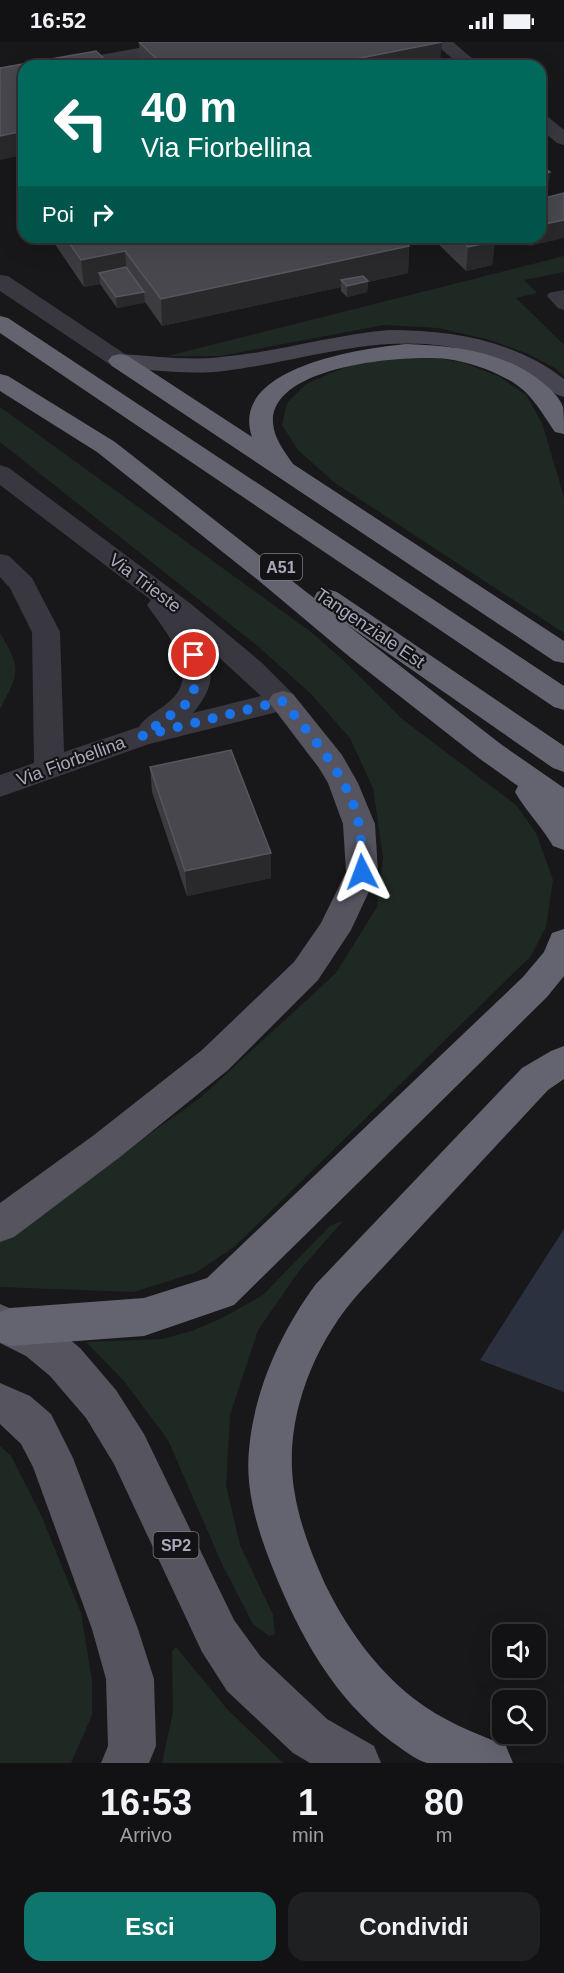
<!DOCTYPE html>
<html lang="it">
<head>
<meta charset="utf-8">
<style>
  body { margin:0; font-family:Arial,sans-serif; background:#1f2022; color:#f1f3f6; height:100vh; display:flex; flex-direction:column; font-size:22px; white-space:nowrap }
  * { box-sizing:border-box; margin:0 }
  p { font-size:20px; color:#9c9ea0 }
  .icon { flex:none; width:33px; height:33px; fill:none; stroke:currentColor; stroke-width:2; stroke-linecap:round; stroke-linejoin:round }
  .map { position:relative; height:1721px; overflow:hidden }
  .panel { display:flex; flex-direction:column; background:#121214; flex:1 }
  .panel>* { flex:none }
  .banner { position:absolute; left:18px; top:18px; width:528px; height:183px; border-radius:18px; box-shadow:0 6px 24px #0002,0 0 0 2px #313234; background:#00695c; color:#fff; overflow:hidden }
  .controls { position:absolute; left:492px; top:1582px; display:grid; gap:12px }
  .controls a { display:grid; place-items:center; width:54px; height:54px; border-radius:12px; background:#121214; box-shadow:0 6px 24px #0002,0 0 0 2px #313234; font-size:30px }
  .pin { position:absolute; display:grid; place-items:center; width:51px; height:51px; color:#fff; margin:-26px; border:3px solid #fff; border-radius:50%; box-shadow:0 2px 6px #0007 }
  .me { position:absolute; width:66px; margin:-33px; rotate:357deg; stroke-linejoin:round; filter:drop-shadow(0 0 4px #0008) }
  .turn { display:flex; align-items:center; gap:21px; height:126px; padding:0 24px; font-size:27px }
  .turn .icon { width:78px; height:78px; stroke-width:2.5 }
  .turn b { display:block; font-size:42px; line-height:51px }
  .then { display:flex; align-items:center; height:57px; padding:0 24px; background:#0003; gap:12px; font-size:22px }
  .eta { display:flex; justify-content:space-evenly; align-items:center; height:102px; text-align:center }
  .eta b { font-size:36px; font-weight:600; line-height:42px }
  .action { display:flex; gap:12px; margin-top:auto; padding:12px 24px }
  .action a { flex:1; height:69px; border-radius:18px; background:#0f766e; color:#fff; font-size:24px; font-weight:600; line-height:69px; text-align:center }
  .action a+a { background:#1f2022; color:#f1f3f6 }
  .status { display:flex; justify-content:space-between; align-items:center; height:42px; padding:0 30px; background:#121214; direction:ltr }
  .status svg { height:16px; fill:currentColor }
  .map>svg:first-child { display:block }
</style>
</head>
<body>
<div class="status"><b>16:52</b><svg viewBox="0 0 49 12"><path d="M0 12V9h3v3zM5 12V6h3v6zM10 12V3h3v9zM15 12V0h3v12zM26 1h20v11H26zM47 4h2v5h-2z"/></svg></div>
<div class="map">
<svg width="564" height="1721" viewBox="0 0 564 1721">
  <rect width="100%" height="100%" fill="#18181a"/>
  <!-- green -->
  <path fill="#1f2923" d="M 564,214 L 564,230 L 524,238 L 537,251 L 516,256 L 564,303 L 564,334 L 555,326 L 526,311 L 487,297 L 438,286 L 384,283 L 220,314 L 168,314 Z
    M 428,314 L 464,321 L 498,334 L 526,353 L 542,381 L 564,455 L 564,591 L 335,441 L 298,408 L 282,383 L 287,361 L 306,342 L 348,324 L 380,316 Z
    M 0,365 L 311,590 L 342,617 L 402,677 L 516,763 L 536,791 L 553,838 L 546,885 L 531,914 L 234,1205 L 197,1230 L 134,1250 L 0,1245 L 0,1199 L 200,1056 L 336,931 L 377,865 L 383,815 L 373,746 L 350,696 L 311,652 L 259,605 L 0,400 Z
    M 0,591 C 22,628 19,630 0,667 Z
    M 343,1179 L 299,1229 L 258,1288 L 230,1373 L 226,1443 L 240,1503 L 273,1573 L 275,1592 L 269,1594 L 253,1582 L 222,1522 L 168,1398 L 124,1339 L 86,1300 L 162,1297 L 192,1289 L 224,1275 L 263,1253 L 331,1183 Z
    M 0,1404 L 11,1414 L 41,1473 L 81,1571 L 92,1639 L 92,1673 L 71,1721 L 0,1721 Z
    M 176,1605 L 227,1667 L 283,1721 L 162,1721 L 173,1670 L 172,1609 Z"/>
  <!-- water -->
  <path fill="#2c3140" d="M 564,1187 L 564,1350 L 480,1318 Z"/>
  <g fill="none" stroke-linecap="round" stroke-linejoin="round">
    <!-- lane -->
    <path fill="#393840" fill-rule="evenodd" d="M 564,248 L 564,268 L 558,266 L 547,254 L 549,251 Z"/>
    <!-- street -->
    <path fill="#393840" fill-rule="evenodd" d="M 172,0 L 210,0 L 207,4 L 201,5 L 96,24 L 58,24 L 61,20 L 67,19 Z
      M 433,0 L 453,0 L 481,24 L 461,24 Z
      M 540,72 L 547,74 L 564,88 L 564,103 L 557,101 L 540,87 Z
      M 0,233 L 8,234 L 128,314 L 132,319 L 128,324 L 120,326 L 112,324 L 0,249 Z
      M 0,423 L 9,426 L 191,562 L 261,620 L 293,652 L 298,659 L 293,666 L 149,702 L 0,755 L 0,733 L 34,721 L 32,590 L 10,546 L 0,535 L 0,512 L 9,514 L 32,536 L 60,590 L 64,710 L 139,685 C 146,673 161,668 171,658 C 202,630 164,588 147,563 L 151,558 L 0,443 ZM 197,595 L 261,654 L 193,671 C 216,644 216,624 197,595 Z"/>
    <!-- secondary -->
    <path fill="#474650" fill-rule="evenodd" d="M 389,288 C 451,288 514,298 564,337 L 564,355 C 552,352 544,343 534,336 C 507,319 476,309 445,304 C 369,293 298,320 224,329 C 190,333 155,328 120,326 L 112,324 L 108,319 L 112,314 L 120,312 C 154,314 187,319 221,315 C 278,310 332,293 389,288 Z"/>
    <!-- primary -->
    <path fill="#55545f" fill-rule="evenodd" d="M 283,649 L 293,652 L 342,713 L 358,741 L 375,782 L 378,830 L 351,888 L 318,938 L 228,1028 L 120,1115 L 14,1195 L 0,1200 L 0,1161 L 94,1093 L 202,1008 L 294,920 L 321,881 L 346,830 L 343,782 L 328,741 L 319,726 L 268,659 L 273,652 Z
      M 0,1262 L 56,1286 L 80,1306 L 116,1348 L 144,1392 L 234,1578 L 261,1615 L 327,1677 L 374,1704 L 381,1721 L 310,1721 L 293,1711 L 227,1649 L 202,1610 L 114,1422 L 86,1376 L 50,1334 L 26,1314 L 0,1301 Z
      M 0,1341 L 30,1354 L 51,1372 L 73,1416 L 138,1587 L 154,1637 L 156,1704 L 149,1721 L 101,1721 L 108,1704 L 106,1637 L 92,1587 L 33,1425 L 21,1402 L 0,1382 Z"/>
    <!-- highway -->
    <path fill="#646471" fill-rule="evenodd" d="M 0,274 L 8,276 L 564,644 L 564,668 L 554,665 L 0,291 Z
      M 407,302 C 455,304 503,309 542,340 C 550,347 559,354 563,365 C 564,372 564,384 564,392 L 555,390 C 541,370 531,349 507,337 C 489,327 468,320 447,317 C 407,312 269,323 273,381 C 274,397 285,410 293,422 L 564,599 L 564,621 L 554,619 L 112,324 L 108,319 L 112,314 L 120,312 L 128,314 L 252,395 C 228,325 363,306 407,302 Z
      M 0,332 L 8,334 L 115,400 L 314,556 L 317,550 L 327,547 L 337,550 L 564,704 L 564,730 L 553,726 L 346,582 L 502,703 L 564,746 L 564,808 L 553,804 C 542,785 526,769 515,750 L 518,744 L 480,717 L 351,616 L 258,538 L 97,410 L 0,349 Z
      M 564,887 L 564,934 L 547,955 L 234,1263 L 144,1294 L 10,1304 L 0,1300 L 0,1270 L 10,1266 L 144,1256 L 207,1236 L 523,935 L 544,910 L 552,891 Z
      M 564,1004 L 564,1037 L 548,1048 L 360,1250 C 314,1301 283,1377 294,1447 C 299,1480 311,1511 325,1542 C 346,1585 375,1626 413,1656 C 442,1679 473,1690 506,1704 L 513,1721 C 492,1721 471,1721 450,1721 C 443,1721 434,1721 427,1721 C 416,1718 402,1707 392,1700 C 333,1655 300,1594 273,1527 C 258,1489 245,1449 249,1408 C 254,1349 281,1289 316,1242 L 522,1026 L 551,1009 Z"/>
  </g>
  <!-- wall -->
  <path fill="#3c3b3f" d="M 139,0 L 440,22 L 431,24 L 142,24 L 140,22 Z
    M 24,133 L 24,151 L 22,134 Z
    M 50,195 L 400,195 L 409,204 L 408,231 L 368,240 L 367,250 L 347,255 L 341,249 L 341,245 L 162,284 L 145,260 L 117,266 L 100,242 L 84,245 Z
    M 431,195 L 491,195 L 495,199 L 492,223 L 466,229 Z
    M 519,195 L 540,195 L 530,204 Z
    M 150,725 L 271,811 L 271,836 L 187,854 L 152,750 Z"/>
  <!-- shaded-wall -->
  <path fill="#29282b" d="M 442,0 L 440,22 L 431,24 L 320,24 Z
    M 24,89 L 24,113 L 0,118 L 0,94 Z
    M 550,130 L 548,148 L 540,150 L 540,132 Z
    M 564,178 L 564,196 L 530,204 L 531,195 L 540,195 L 540,183 Z
    M 495,199 L 492,223 L 466,229 L 468,205 Z
    M 409,204 L 408,231 L 368,240 L 367,250 L 347,255 L 347,244 L 341,238 L 341,245 L 162,284 L 161,257 Z
    M 125,209 L 127,236 L 99,231 L 100,242 L 84,245 L 81,218 Z
    M 144,250 L 145,261 L 117,266 L 116,255 Z
    M 271,811 L 271,836 L 187,854 L 185,829 Z"/>
  <!-- building -->
  <path fill="#48474d" stroke="#57565e" stroke-width="1.5" d="M 139,0 L 442,0 L 320,24 L 164,24 Z
    M 96,9 L 112,24 L 24,24 L 24,89 L 0,94 L 0,26 Z
    M 540,122 L 550,130 L 540,132 Z
    M 564,151 L 564,178 L 540,183 L 540,157 Z
    M 65,195 L 400,195 L 409,204 L 161,257 L 125,209 L 81,218 Z
    M 458,195 L 491,195 L 495,199 L 468,205 Z
    M 126,225 L 144,250 L 116,255 L 99,231 Z
    M 363,234 L 368,239 L 347,244 L 341,238 Z
    M 231,708 L 271,811 L 185,829 L 150,725 Z"/>
  <g fill="none" stroke-linecap="round" stroke-linejoin="round">
    <!-- route -->
    <path stroke="#1a73e8" stroke-width="10" stroke-dasharray="0 18" d="M 194,613 L 199,638 L 186,662 L 142,694 L 282,659 C 310,691 353,741 359,784 C 362,798 361,815 362,830"/>
  </g>
  <g text-anchor="middle" dominant-baseline="central" stroke-width="4.5" stroke-linejoin="round" paint-order="stroke">
    <!-- shield labels -->
    <g fill="#131315" stroke="#7c7c89" stroke-width="1.5">
      <rect x="260" y="512" width="42" height="26" rx="4.5"/>
      <rect x="153.5" y="1490" width="45" height="26" rx="4.5"/>
    </g>
    <g font-size="16" font-weight="bold" fill="#a9a9bb">
      <text x="281" y="525">A51</text>
      <text x="176" y="1503">SP2</text>
    </g>
    <!-- street labels -->
    <g font-size="18" fill="#a9a9bb" stroke="#131315">
      <text transform="translate(145 541) rotate(37)">Via Trieste</text>
      <text transform="translate(370 586) rotate(34)">Tangenziale Est</text>
      <text transform="translate(71 719) rotate(-20)">Via Fiorbellina</text>
    </g>
  </g>
</svg>
<div class="controls">
<a><svg class="icon" aria-label="sound" viewBox="0 0 24 24"><path d="M4 9h4l5-4v14l-5-4H4zM17 9q2 3 0 6"/></svg></a>
<a><svg class="icon" aria-label="search" viewBox="0 0 24 24"><circle cx="10" cy="10" r="6"/><path d="M15 15l6 6"/></svg></a>
</div>
<div class="pin" style="left:194px;top:613px;background:#d93025"><svg class="icon" aria-label="arrive" viewBox="0 0 24 24"><path d="M6 21V4h12l-3 4 3 4H6"/></svg></div>
<svg class="me" style="left:362px;top:830px" viewBox="-20 -20 40 40"><path d="M0-17L14 15 0 8-14 15z" fill="#1a73e8" stroke="#fff" stroke-width="4"/></svg>
<div class="banner">
<div class="turn"><svg class="icon" aria-label="left" viewBox="0 0 24 24"><path d="M17 20v-9H6M10 6l-5 5 5 5"/></svg><div><b>40 m</b>Via Fiorbellina</div></div>
<div class="then">Poi<svg class="icon" aria-label="right" viewBox="0 0 24 24"><path d="M7 20v-9h11M14 6l5 5-5 5"/></svg></div>
</div>
</div>
<section class="panel">
<div class="eta">
<div><b>16:53</b><p>Arrivo</p></div>
<div><b>1</b><p>min</p></div>
<div><b>80</b><p>m</p></div>
</div>
<div class="action"><a>Esci</a><a>Condividi</a></div>
</section>
</body>
</html>
